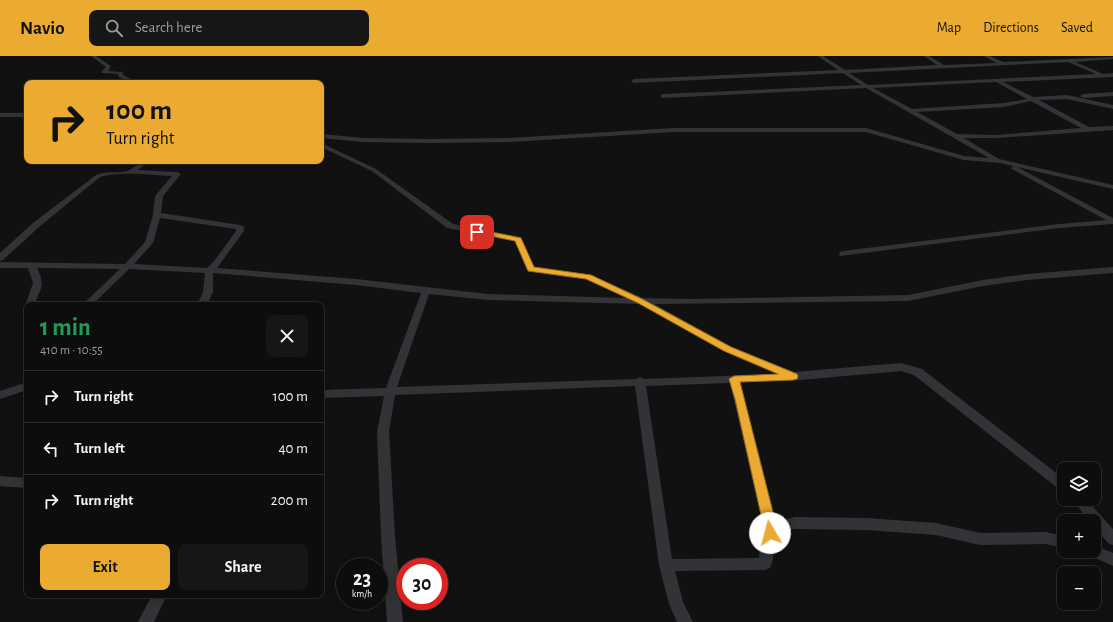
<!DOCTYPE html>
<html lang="en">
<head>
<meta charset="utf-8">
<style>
  body { margin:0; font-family:"Alegreya Sans",sans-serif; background:#161617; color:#f1f3f6; height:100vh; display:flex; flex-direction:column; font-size:15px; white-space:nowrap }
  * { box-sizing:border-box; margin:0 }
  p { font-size:13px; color:#9a9c9e }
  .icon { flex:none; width:22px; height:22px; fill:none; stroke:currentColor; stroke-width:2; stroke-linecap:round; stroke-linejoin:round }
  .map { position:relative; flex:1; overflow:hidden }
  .drawer { position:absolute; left:24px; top:246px; width:300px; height:296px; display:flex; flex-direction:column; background:#0d0d0e; border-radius:8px; box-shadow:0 2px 10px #0003,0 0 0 1px #2d2d2e }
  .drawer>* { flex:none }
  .guide { position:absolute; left:24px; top:24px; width:300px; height:84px; border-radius:8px; box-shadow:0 2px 10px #0003,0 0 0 1px #2d2d2e; background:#ebaa30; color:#111; overflow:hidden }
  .tools { position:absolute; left:1057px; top:406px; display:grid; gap:8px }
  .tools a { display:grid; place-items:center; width:44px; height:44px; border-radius:8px; background:#0d0d0e; box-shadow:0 2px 10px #0003,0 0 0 1px #2d2d2e; font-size:20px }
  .speed { position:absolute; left:336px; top:502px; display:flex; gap:8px; font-size:20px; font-weight:700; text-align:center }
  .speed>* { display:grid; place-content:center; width:52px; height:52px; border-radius:50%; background:#0d0d0e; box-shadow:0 2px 10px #0003,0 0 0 1px #2d2d2e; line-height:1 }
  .speed small { font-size:10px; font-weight:400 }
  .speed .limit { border:6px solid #d22; background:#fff; color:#111 }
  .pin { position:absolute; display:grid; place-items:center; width:34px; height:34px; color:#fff; margin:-17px; border-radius:8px; box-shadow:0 2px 6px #0006 }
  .me { position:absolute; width:44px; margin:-22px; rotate:352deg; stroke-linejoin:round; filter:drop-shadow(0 0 3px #0008) }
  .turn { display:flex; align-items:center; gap:14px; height:84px; padding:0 16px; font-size:18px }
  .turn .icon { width:52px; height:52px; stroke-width:2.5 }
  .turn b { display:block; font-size:28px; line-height:34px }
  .round { display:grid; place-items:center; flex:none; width:42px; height:42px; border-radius:8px; background:#161617 }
  .overview { display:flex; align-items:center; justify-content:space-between; height:68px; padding:0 16px }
  h1 { font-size:24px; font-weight:700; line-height:30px; color:#1e9e55 }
  .button { display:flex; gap:8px; margin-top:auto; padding:8px 16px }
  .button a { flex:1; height:46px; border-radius:8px; background:#ebaa30; color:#111; font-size:16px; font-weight:700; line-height:46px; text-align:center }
  .button a+a { background:#161617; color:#f1f3f6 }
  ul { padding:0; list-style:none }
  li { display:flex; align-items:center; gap:12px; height:52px; padding:0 16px; border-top:1px solid #2d2d2e }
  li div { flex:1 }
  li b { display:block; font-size:15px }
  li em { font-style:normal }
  header { display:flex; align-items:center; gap:24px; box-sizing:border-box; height:56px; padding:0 20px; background:#ebaa30; color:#111 }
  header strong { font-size:19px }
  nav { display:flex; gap:22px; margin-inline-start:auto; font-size:14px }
  .search { width:280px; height:36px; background:#161617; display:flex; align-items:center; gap:10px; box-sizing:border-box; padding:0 14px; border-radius:8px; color:#9a9c9e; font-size:15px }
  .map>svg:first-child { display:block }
</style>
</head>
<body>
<header>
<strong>Navio</strong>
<div class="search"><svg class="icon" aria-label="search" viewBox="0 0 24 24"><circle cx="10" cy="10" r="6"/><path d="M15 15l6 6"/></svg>Search here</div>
<nav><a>Map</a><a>Directions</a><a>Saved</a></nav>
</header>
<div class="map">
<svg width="1113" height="566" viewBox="0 0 1113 566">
  <rect width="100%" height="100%" fill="#111112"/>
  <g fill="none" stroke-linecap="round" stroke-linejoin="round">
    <!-- street -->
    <path fill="#323337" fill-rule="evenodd" d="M 91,0 L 96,0 L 111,10 L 108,15 L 122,16 L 123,19 L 140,27 L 132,27 L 119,21 L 118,18 L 102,17 L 101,16 L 106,11 Z
      M 818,0 L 823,0 L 845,14 L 937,9 L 924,0 L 929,0 L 944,9 L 996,7 L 984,0 L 990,0 L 1003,6 L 1113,1 L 1113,3 L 1075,6 L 1103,18 L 1113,17 L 1113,21 L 1003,26 L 1033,41 L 1067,39 L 1113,49 L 1113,53 L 1067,43 L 1039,44 L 1089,71 L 1113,70 L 1113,74 L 996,82 L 964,82 L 999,103 L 1113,129 L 1113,133 L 1017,111 L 1113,162 L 1113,168 L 1059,172 L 840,200 L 839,198 L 840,196 L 843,195 L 1059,168 L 1106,164 L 1012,113 L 1011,112 L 1013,110 L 1000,107 L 964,104 L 866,76 L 674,76 L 510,86 L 430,87 L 363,86 L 321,82 L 321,78 L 363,82 L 430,83 L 510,82 L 674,72 L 866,72 L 964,100 L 989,102 L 866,32 L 663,42 L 660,40 L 663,38 L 861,29 L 843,17 L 634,27 L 631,25 L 634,23 L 838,14 ZM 1068,6 L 1096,18 L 868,29 L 849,17 ZM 996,26 L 1027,43 L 1004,47 L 912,53 L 873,32 ZM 1031,45 L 1081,72 L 996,79 L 957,78 L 917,56 L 1004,51 Z
      M 1113,36 L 1113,40 L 1083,42 L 1080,40 L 1083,38 Z
      M 0,57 L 27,57 L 27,61 L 0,61 Z
      M 321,87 L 376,113 L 453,168 L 521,181 L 534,211 L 591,219 L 643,242 L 692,243 L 908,239 L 983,224 L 1027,218 L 1113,211 L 1113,217 L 1027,224 L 983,230 L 908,245 L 654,248 L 732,291 L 794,316 L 901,307 L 922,313 L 1064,423 L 1064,435 L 1060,434 L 914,319 L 901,315 L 789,325 L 740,326 L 776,466 L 795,461 L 866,462 L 936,467 L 980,477 L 1045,476 L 1064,480 L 1064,492 L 1045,488 L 980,489 L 936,479 L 866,474 L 795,473 L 776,477 C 773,489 775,502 770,512 L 765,514 L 675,515 L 683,546 L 693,566 L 677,566 L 669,548 L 659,509 L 635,330 L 395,339 L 389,376 L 395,480 L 403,566 L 387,566 L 381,480 L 377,376 L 384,340 L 321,342 L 321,334 L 386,332 L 421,237 L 356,229 L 213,217 L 213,236 L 207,249 L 197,249 L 203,236 L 205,217 L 129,213 L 92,249 L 82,249 L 120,213 L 37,212 C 47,233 39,231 35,249 L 27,249 L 27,251 L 26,247 L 33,227 L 28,212 L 0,212 L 0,206 L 125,208 L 145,186 L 153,159 L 155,140 L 172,120 C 153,119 117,115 100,121 L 39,171 L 3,204 L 0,205 L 0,197 L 33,167 L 96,119 C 109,114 116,118 127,115 C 136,112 137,105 149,105 L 138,114 L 177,116 L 181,118 L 163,140 L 161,157 L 240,169 L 244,171 L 244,175 L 217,212 L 356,223 L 488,238 L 627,242 L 586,223 L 528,215 L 515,185 L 447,172 L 372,115 L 321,91 ZM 160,162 L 236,173 L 236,175 L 215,204 L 207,212 L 134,208 L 153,187 ZM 429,238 L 488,244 L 640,248 L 724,295 L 778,318 L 644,323 L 640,321 L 636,323 L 397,331 ZM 730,327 L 764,473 L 760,485 L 759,502 L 672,503 L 646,330 Z
      M 27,326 L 27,334 L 0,343 L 0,335 Z
      M 0,420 L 27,422 L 27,432 L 0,430 Z
      M 1072,443 L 1086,443 L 1113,473 L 1113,489 L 1108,487 L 1094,471 L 1094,465 L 1089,465 Z
      M 1094,489 L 1113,497 L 1113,510 L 1089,499 L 1087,495 L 1094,495 Z
      M 152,539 L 167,539 L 154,566 L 138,566 Z"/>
  </g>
  <!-- route -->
  <path fill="#ebaa30" stroke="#996e1f" d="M 477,173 L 521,182 L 534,211 L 591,219 L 644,244 L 731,291 L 797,318 L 798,320 L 797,323 L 793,324 L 740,326 L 777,472 L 774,481 L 770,483 L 765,481 L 764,477 L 764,472 L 735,343 L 729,323 L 734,320 L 778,318 L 724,295 L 638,247 L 586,223 L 528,215 L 515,185 L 475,177 L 475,174 Z"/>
</svg>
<div class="tools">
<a><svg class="icon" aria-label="layers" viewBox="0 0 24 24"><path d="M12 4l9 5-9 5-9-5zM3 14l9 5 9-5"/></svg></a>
<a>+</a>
<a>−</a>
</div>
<div class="speed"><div>23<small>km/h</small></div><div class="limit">30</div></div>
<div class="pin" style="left:477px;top:176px;background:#d93025"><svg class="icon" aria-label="arrive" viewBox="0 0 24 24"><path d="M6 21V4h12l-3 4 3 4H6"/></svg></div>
<svg class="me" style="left:770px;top:477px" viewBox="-20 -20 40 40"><circle r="19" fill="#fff"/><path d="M0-13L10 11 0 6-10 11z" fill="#ebaa30"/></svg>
<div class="guide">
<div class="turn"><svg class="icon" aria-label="right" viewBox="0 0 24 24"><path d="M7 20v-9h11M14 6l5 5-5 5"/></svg><div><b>100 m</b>Turn right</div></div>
</div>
<section class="drawer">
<div class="overview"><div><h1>1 min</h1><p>410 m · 10:55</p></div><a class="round"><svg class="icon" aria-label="close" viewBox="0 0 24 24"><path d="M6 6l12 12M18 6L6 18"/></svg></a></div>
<ul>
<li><svg class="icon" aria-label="right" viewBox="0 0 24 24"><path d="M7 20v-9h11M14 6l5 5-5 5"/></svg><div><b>Turn right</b></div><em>100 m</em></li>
<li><svg class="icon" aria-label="left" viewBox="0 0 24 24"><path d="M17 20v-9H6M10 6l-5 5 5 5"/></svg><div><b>Turn left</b></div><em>40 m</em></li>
<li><svg class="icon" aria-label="right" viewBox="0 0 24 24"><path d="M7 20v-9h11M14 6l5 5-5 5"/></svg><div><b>Turn right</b></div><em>200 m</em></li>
</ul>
<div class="button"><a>Exit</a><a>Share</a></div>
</section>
</div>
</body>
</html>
